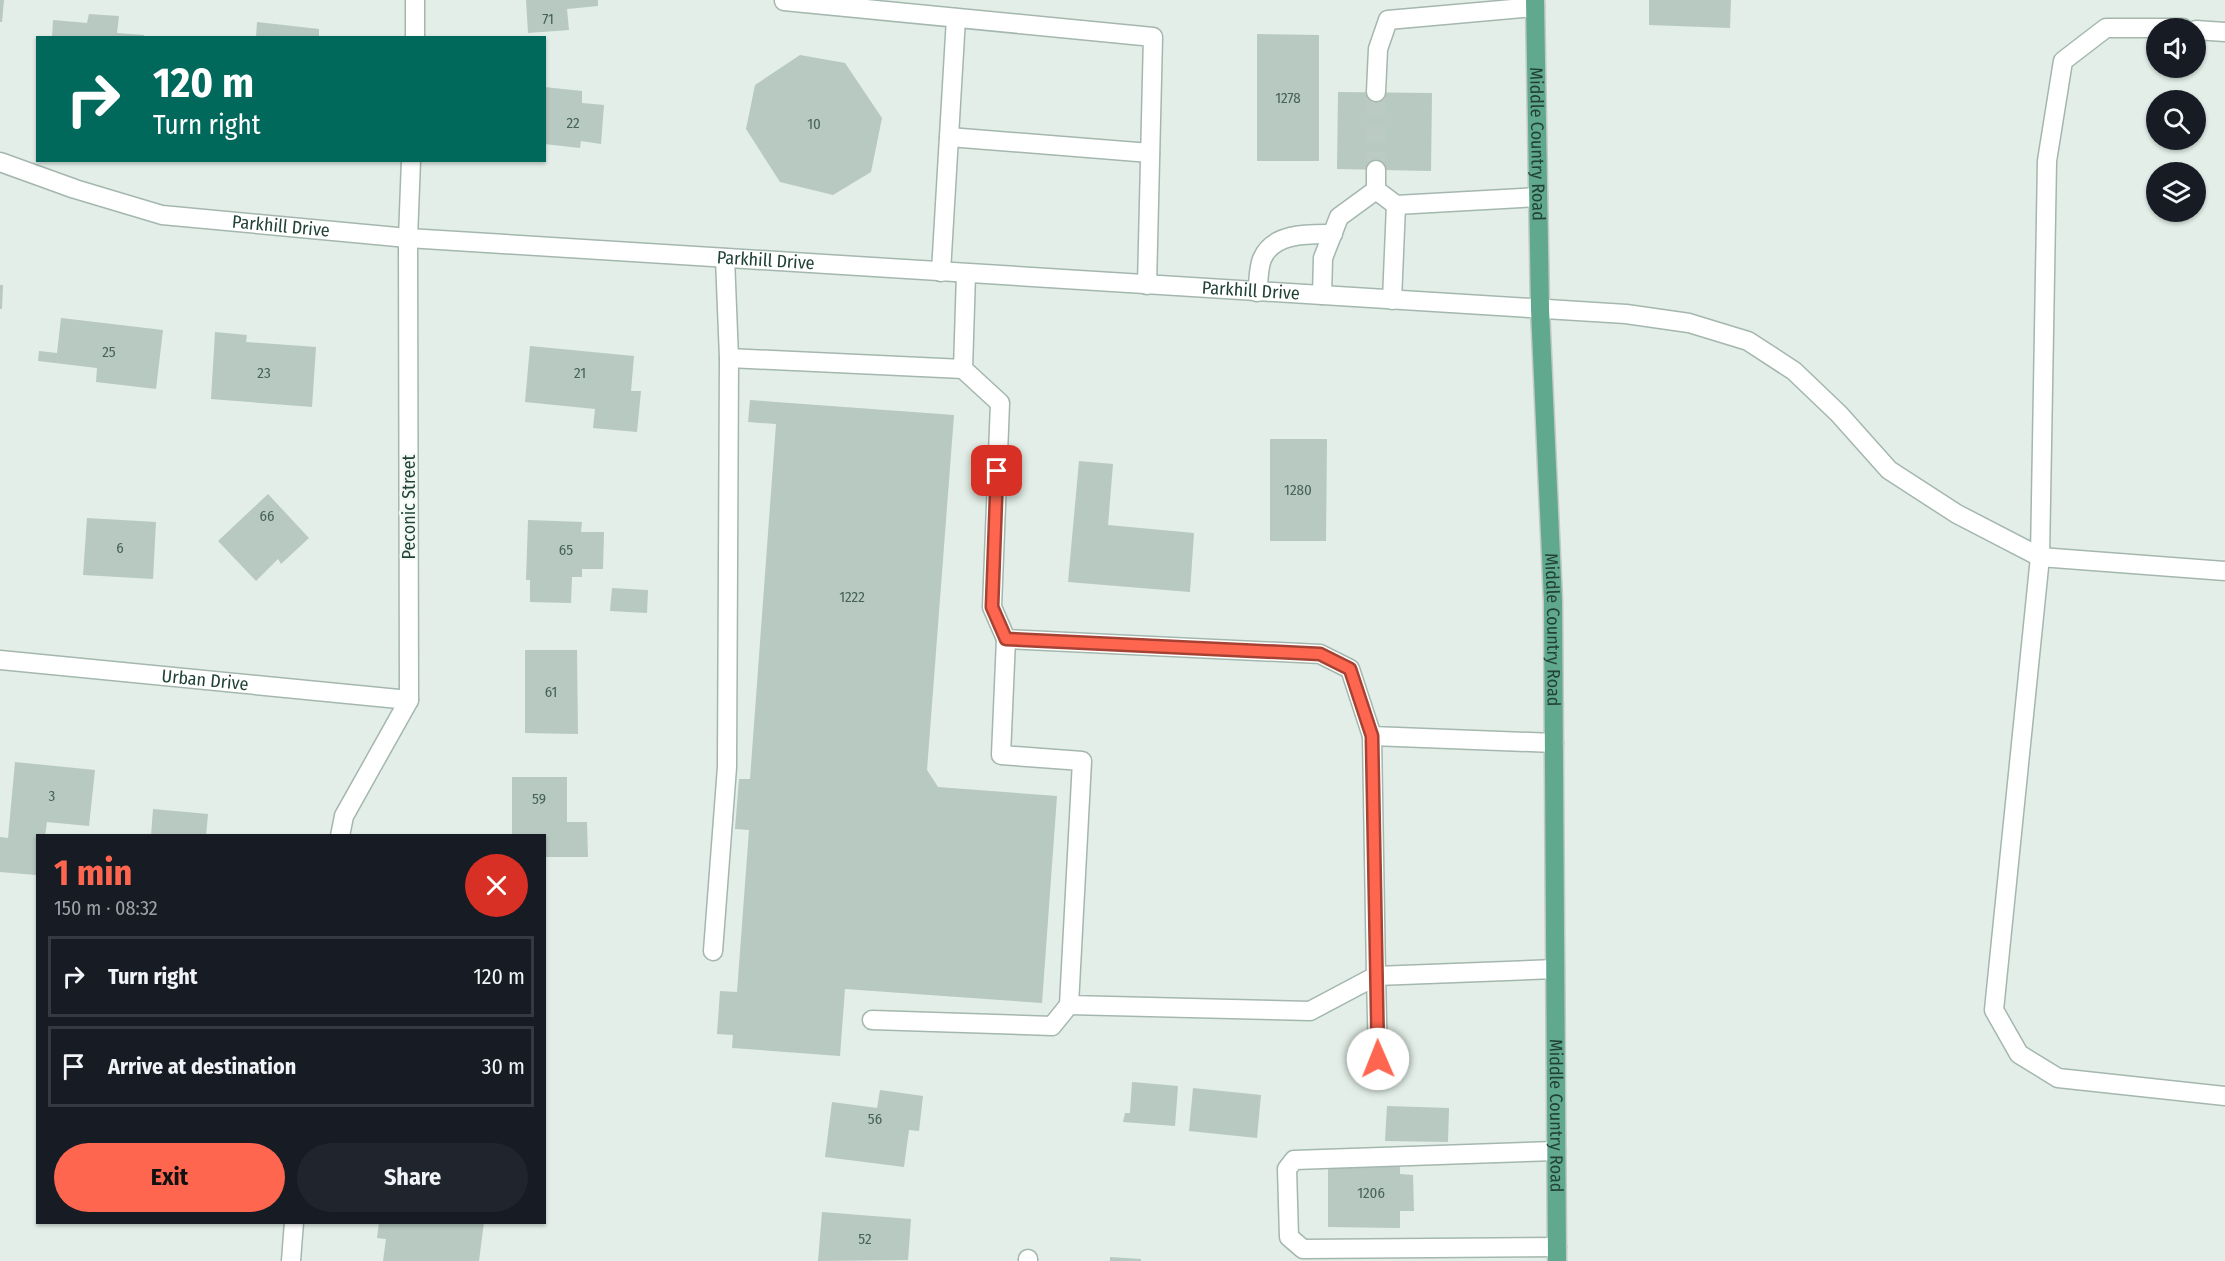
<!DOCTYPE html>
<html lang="en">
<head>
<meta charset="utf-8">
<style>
  body { margin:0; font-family:"Fira Sans Condensed",sans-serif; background:#20242c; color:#f1f3f6; height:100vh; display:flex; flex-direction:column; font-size:22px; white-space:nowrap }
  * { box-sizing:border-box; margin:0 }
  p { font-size:20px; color:#9ea1a6 }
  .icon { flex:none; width:33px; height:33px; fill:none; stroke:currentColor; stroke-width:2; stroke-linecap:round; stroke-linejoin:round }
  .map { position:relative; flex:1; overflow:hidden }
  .sheet { position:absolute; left:36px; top:834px; width:510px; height:390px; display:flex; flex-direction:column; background:#171b24; border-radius:0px; box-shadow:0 2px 4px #0004 }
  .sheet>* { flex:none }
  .top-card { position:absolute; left:36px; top:36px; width:510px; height:126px; border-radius:0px; box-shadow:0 2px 4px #0004; background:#00695c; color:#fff; overflow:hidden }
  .fabs { position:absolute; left:2146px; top:18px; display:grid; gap:12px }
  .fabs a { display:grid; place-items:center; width:60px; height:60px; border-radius:50%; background:#171b24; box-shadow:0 2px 4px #0004; font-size:30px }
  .pin { position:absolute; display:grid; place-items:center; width:51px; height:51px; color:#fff; margin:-26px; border-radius:12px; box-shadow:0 3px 9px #0006 }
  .me { position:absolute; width:66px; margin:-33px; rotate:359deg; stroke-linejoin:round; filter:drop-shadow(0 0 4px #0008) }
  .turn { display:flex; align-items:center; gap:21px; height:126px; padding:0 18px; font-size:27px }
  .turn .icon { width:78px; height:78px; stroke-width:2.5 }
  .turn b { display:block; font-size:42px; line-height:51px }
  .round { display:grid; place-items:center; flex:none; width:63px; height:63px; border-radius:32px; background:#20242c }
  .headline { display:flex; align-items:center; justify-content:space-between; height:102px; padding:0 18px }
  h1 { font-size:36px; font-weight:700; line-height:45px; color:#ff664f }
  .cta { display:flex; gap:12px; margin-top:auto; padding:12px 18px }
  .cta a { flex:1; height:69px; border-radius:36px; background:#ff664f; color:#111; font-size:24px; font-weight:700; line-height:69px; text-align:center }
  .cta a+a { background:#20242c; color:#f1f3f6 }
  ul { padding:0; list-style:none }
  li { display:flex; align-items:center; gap:18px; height:81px; margin:0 12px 9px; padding:0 6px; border:3px solid #363941; border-radius:0px }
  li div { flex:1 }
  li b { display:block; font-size:22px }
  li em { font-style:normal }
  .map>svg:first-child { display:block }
</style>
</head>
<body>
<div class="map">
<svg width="2225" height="1261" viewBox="0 0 2225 1261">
  <rect width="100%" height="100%" fill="#e2eee7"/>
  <!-- building -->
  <path fill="#b7c9c0" d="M 0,0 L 4,0 L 2,22 L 0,22 Z
    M 526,0 L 598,0 L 598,6 L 567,9 L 569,30 L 528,33 Z
    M 1649,0 L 1731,0 L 1730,28 L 1649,25 Z
    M 89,14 L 119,16 L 117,33 L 144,35 L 144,38 L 52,38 L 53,20 L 87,23 Z
    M 257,22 L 319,29 L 319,38 L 256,38 Z
    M 1257,34 L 1319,35 L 1319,161 L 1257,161 Z
    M 800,55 L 845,63 L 882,118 L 871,172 L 833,195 L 780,182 L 746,129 L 755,85 Z
    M 544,87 L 582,91 L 582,103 L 604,105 L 601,144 L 581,141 L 580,148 L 544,144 Z
    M 1338,92 L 1432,93 L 1431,171 L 1337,169 Z
    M 0,285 L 3,285 L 2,309 L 0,309 Z
    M 61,318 L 163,330 L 156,389 L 96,382 L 97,368 L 38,361 L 39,351 L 57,353 Z
    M 215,332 L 247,335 L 246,342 L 316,347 L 312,407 L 211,399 Z
    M 530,346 L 634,356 L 631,391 L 641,391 L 637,432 L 593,428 L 595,409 L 525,402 Z
    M 750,400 L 954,415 L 927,770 L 938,787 L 1057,796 L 1042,1003 L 845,989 L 840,1056 L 732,1048 L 733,1035 L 717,1034 L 720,991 L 737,992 L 749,830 L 735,829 L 739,779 L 750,779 L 776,424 L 748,422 Z
    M 1270,439 L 1327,439 L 1326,541 L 1270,541 Z
    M 1079,461 L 1113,464 L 1108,525 L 1194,533 L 1190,592 L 1068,582 Z
    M 268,494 L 309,538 L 281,564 L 278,559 L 256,581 L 218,541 Z
    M 87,518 L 156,522 L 153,579 L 83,575 Z
    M 528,520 L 582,522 L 581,532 L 604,532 L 603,569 L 582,569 L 582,577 L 572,577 L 571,603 L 530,602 L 530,580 L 526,580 Z
    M 612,588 L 648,590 L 647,613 L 610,611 Z
    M 525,650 L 577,650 L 578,734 L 525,733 Z
    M 15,762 L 95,770 L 89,826 L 47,822 L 45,836 L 38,836 L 36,875 L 0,872 L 0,837 L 8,838 Z
    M 512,777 L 567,777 L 567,822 L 587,822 L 588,857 L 544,857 L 544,836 L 512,836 Z
    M 153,809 L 208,814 L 206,836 L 151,836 Z
    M 1132,1082 L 1178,1086 L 1175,1126 L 1123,1122 L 1125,1113 L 1130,1113 Z
    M 1193,1088 L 1261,1095 L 1257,1138 L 1189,1131 Z
    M 880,1090 L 923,1096 L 919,1131 L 909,1130 L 904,1167 L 825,1157 L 832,1102 L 877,1108 Z
    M 1387,1106 L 1449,1108 L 1448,1142 L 1385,1141 Z
    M 1328,1167 L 1400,1167 L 1400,1174 L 1413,1175 L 1414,1211 L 1400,1211 L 1400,1228 L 1328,1227 Z
    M 822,1212 L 911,1219 L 908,1260 L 818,1261 Z
    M 379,1222 L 484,1222 L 479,1261 L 383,1261 L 386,1239 L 377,1238 Z
    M 1110,1257 L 1141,1259 L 1141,1261 L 1110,1261 Z"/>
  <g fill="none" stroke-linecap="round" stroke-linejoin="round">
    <!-- minor-tunnel -->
    <path stroke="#bbcbc3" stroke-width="18" stroke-dasharray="18 9" stroke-linecap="butt" d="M 1376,170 L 1376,92"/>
    <defs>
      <g id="minor">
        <path d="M 784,1 L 1153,37 L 1147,285"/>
        <path d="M 2183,28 L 2106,28 L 2063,61 L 2047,161 L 2040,557 L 1994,1010 L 2019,1054 L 2058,1078 L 2225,1096"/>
        <path d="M 2196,30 L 2225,32"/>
        <path d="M 415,38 L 415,0"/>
        <path d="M 1376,92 L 1378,49 L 1388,20 L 1535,7"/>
        <path d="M 949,137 L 1150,153"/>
        <path id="s1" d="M 0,162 L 75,189 L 162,215 L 408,238 L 1626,314 L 1689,323 L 1748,341 L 1794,371 L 1839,414 L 1889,470 L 1957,514 L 2040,557 L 2225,571"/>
        <path d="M 1376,170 L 1376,190 L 1396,205 L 1538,197"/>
        <path d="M 725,258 L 729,358 L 963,369"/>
        <path d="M 941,272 L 956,18"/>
        <path d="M 966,274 L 963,369 L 1000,403 L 992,607 L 1006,639 L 1320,654 L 1350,669 L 1372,736 L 1554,743"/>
        <path d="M 1257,292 C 1259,282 1258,269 1262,259 C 1273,232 1310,234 1333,234"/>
        <path d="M 1322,295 L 1323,258 L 1339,217 L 1376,190"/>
        <path d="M 1392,300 L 1396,205"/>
        <path d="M 1006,639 L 1001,755 L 1082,761 L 1069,1005 L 1310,1011 L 1376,976 L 1378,1059"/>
        <path id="s2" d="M 0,660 L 409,700"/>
        <path d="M 1372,736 L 1376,976 L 1555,969"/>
        <path d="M 340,836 L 344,816 L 409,700 L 408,238 L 411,160"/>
        <path d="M 713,951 L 727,767 L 729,358"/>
        <path d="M 872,1020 L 1052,1026 L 1069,1005"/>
        <path d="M 1556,1151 L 1294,1160 L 1287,1169 L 1289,1237 L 1303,1249 L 1557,1247"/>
        <path d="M 291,1261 L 294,1222"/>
        <path d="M 1028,1261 L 1028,1259"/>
      </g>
      <g id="major">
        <path id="s3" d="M 1535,0 L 1540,309 L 1553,601 L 1557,1261"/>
      </g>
    </defs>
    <!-- minor casing -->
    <use href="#minor" stroke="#a4b7ae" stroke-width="21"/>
    <!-- major casing -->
    <use href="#major" stroke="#c1cac6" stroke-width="21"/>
    <!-- minor -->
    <use href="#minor" stroke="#fff" stroke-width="18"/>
    <!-- major -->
    <use href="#major" stroke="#61a98e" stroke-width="18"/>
  </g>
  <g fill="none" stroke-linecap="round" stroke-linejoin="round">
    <defs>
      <path id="route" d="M 997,471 L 992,607 L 1006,639 L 1320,654 L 1350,669 L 1372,736 L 1378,1059"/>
    </defs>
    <!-- route casing -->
    <use href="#route" stroke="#a64233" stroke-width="15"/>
    <!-- route -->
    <use href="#route" stroke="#ff664f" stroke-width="10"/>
  </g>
  <g text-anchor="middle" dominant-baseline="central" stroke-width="4.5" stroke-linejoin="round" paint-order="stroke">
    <!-- number labels -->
    <g font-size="15" fill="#466357">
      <text x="548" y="19">71</text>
      <text x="1288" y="98">1278</text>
      <text x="573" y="123">22</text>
      <text x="814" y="124">10</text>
      <text x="109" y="352">25</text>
      <text x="264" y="373">23</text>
      <text x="580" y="373">21</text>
      <text x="1298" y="490">1280</text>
      <text x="267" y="516">66</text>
      <text x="120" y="548">6</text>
      <text x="566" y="550">65</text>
      <text x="852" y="597">1222</text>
      <text x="551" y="692">61</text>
      <text x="52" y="796">3</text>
      <text x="539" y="799">59</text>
      <text x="875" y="1119">56</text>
      <text x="1371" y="1193">1206</text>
      <text x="865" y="1239">52</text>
    </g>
    <!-- street labels -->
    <g font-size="18" fill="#204134" stroke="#f3faf6">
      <text stroke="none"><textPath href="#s3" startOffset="144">Middle Country Road</textPath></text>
      <text stroke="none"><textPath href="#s1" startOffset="290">Parkhill Drive</textPath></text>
      <text stroke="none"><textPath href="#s1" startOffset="776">Parkhill Drive</textPath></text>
      <text stroke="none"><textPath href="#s1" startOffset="1262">Parkhill Drive</textPath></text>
      <text transform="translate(409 507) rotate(-90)">Peconic Street</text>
      <text stroke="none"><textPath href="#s3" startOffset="630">Middle Country Road</textPath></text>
      <text stroke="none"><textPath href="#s2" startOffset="206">Urban Drive</textPath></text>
      <text stroke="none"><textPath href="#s3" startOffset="1116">Middle Country Road</textPath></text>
    </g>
  </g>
</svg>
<div class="fabs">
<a><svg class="icon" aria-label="sound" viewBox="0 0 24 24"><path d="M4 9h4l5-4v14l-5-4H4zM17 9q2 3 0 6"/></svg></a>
<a><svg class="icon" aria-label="search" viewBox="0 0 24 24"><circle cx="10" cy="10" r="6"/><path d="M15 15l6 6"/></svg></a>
<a><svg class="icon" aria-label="layers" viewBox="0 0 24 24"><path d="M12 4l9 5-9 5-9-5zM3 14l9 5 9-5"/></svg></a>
</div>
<div class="pin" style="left:997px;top:471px;background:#d93025"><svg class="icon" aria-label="arrive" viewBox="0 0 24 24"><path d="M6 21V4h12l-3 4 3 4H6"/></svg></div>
<svg class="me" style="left:1378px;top:1059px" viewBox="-20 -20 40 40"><circle r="19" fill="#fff"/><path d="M0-13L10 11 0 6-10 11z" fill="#ff664f"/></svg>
<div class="top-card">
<div class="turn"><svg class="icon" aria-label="right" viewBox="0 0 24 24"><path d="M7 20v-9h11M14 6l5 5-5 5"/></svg><div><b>120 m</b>Turn right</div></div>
</div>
<section class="sheet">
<div class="headline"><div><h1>1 min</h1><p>150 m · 08:32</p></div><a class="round" style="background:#d93025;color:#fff"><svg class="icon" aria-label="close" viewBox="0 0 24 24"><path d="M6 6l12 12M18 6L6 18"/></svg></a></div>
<ul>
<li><svg class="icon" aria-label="right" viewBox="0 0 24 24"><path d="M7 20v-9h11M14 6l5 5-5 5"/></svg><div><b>Turn right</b></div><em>120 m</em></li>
<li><svg class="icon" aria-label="arrive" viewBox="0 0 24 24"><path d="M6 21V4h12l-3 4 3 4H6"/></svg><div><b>Arrive at destination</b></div><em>30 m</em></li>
</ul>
<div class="cta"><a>Exit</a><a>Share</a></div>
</section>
</div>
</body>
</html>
